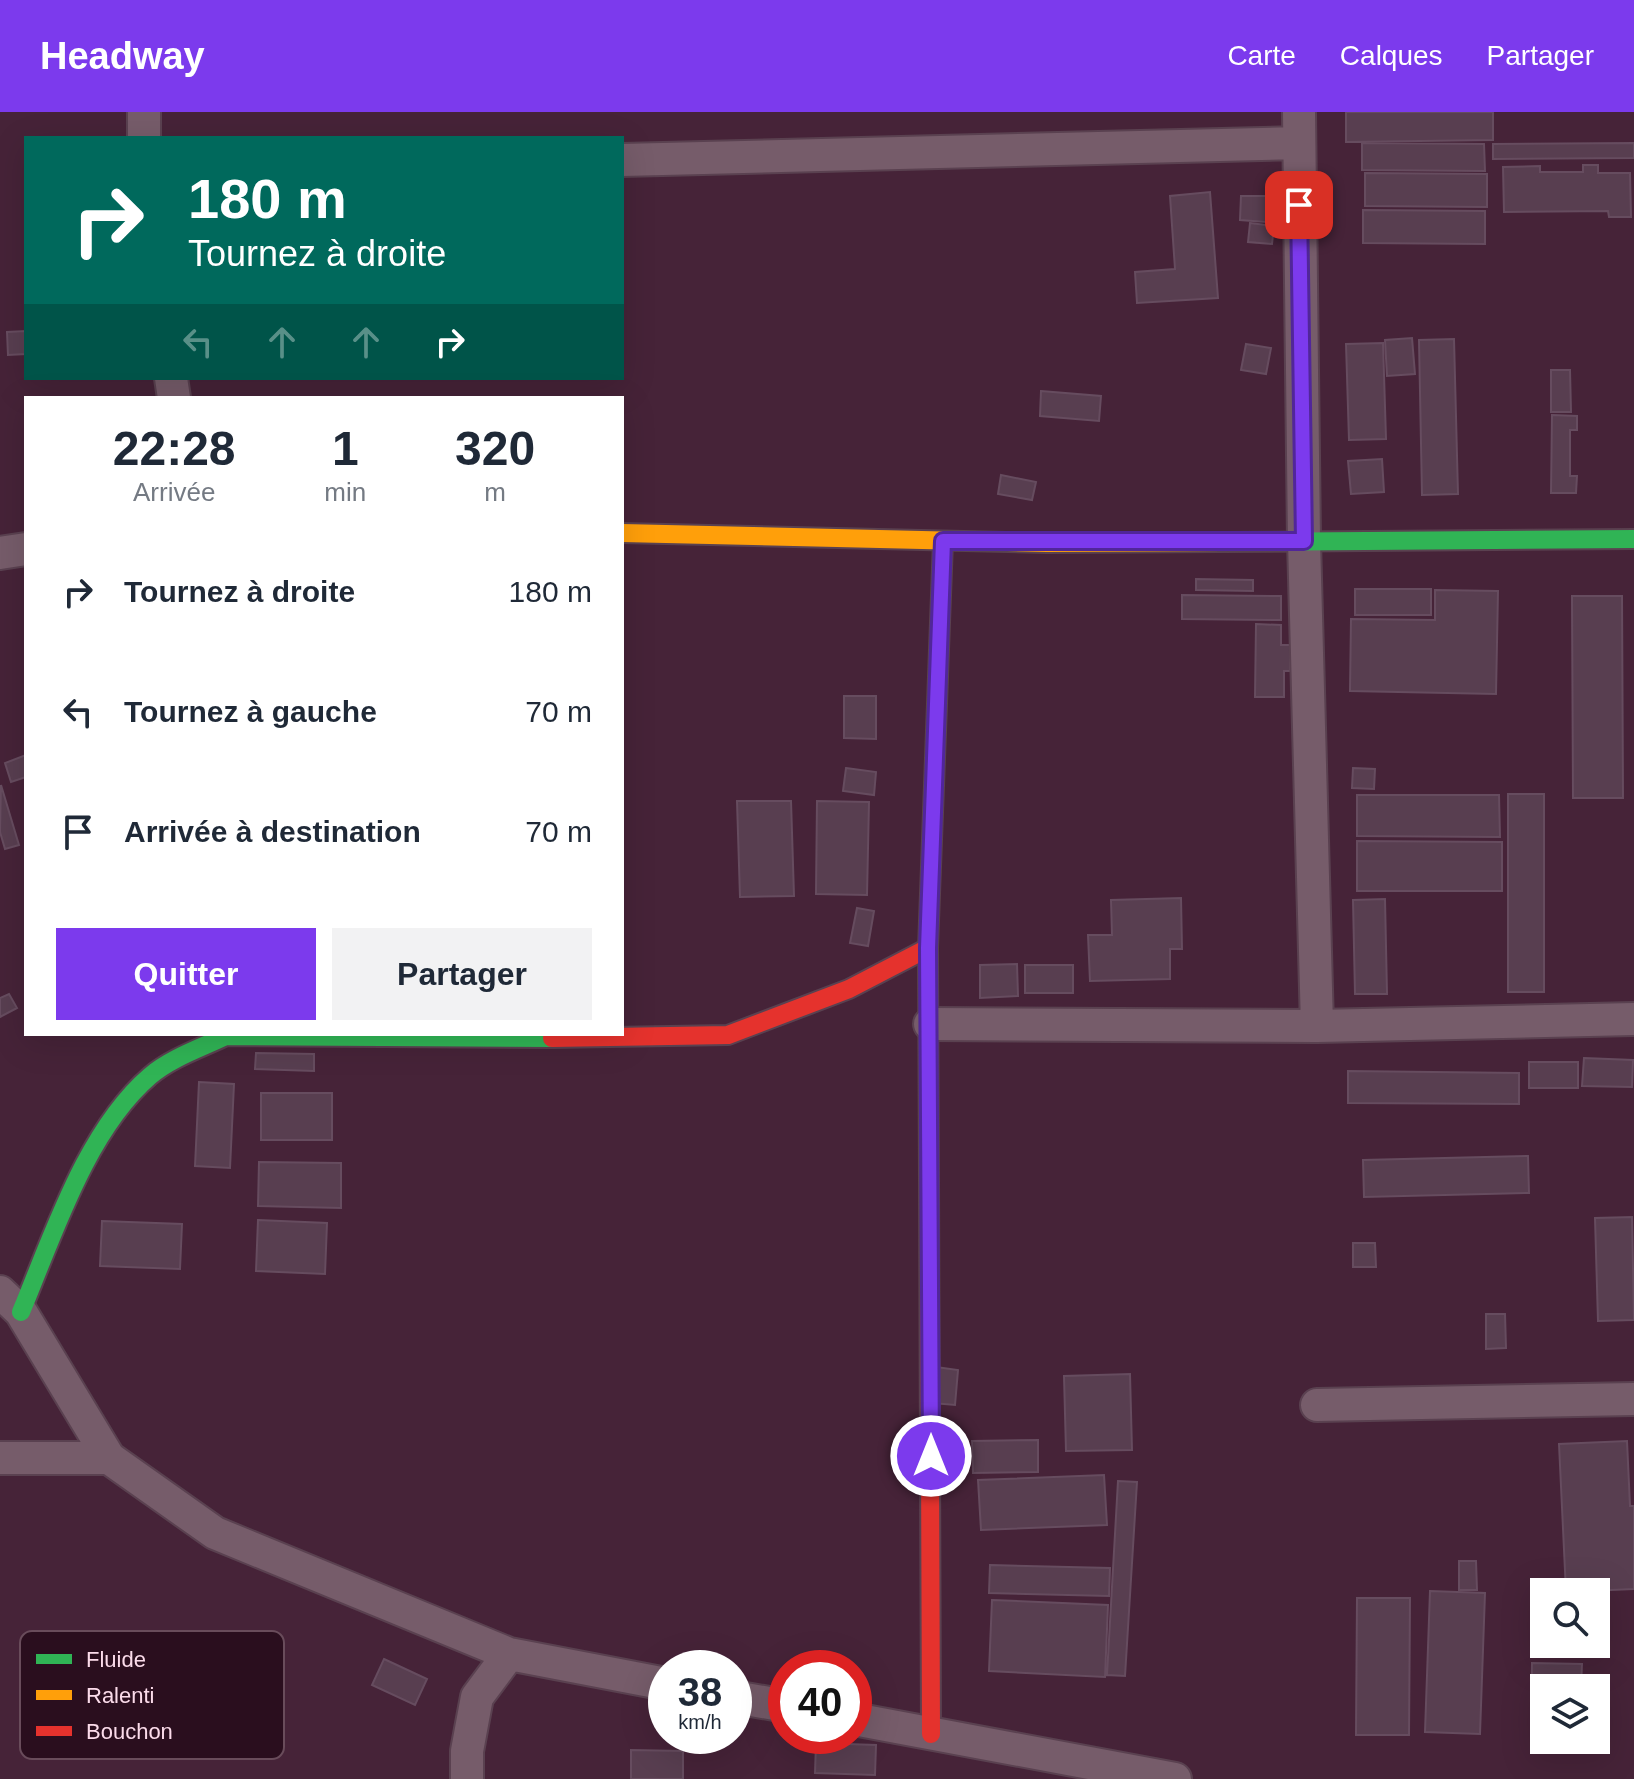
<!DOCTYPE html>
<html lang="fr">
<head>
<meta charset="utf-8">
<style>
  body { margin:0; font-family:Arial,sans-serif; background:#f2f2f3; color:#1f2937; height:100vh; display:flex; flex-direction:column; font-size:30px; white-space:nowrap }
  * { box-sizing:border-box; margin:0 }
  p { font-size:26px; color:#747a83 }
  .icon { flex:none; width:44px; height:44px; fill:none; stroke:currentColor; stroke-width:2; stroke-linecap:round; stroke-linejoin:round }
  .map { position:relative; flex:1; overflow:hidden }
  .panel { position:absolute; left:24px; top:284px; width:600px; height:640px; display:flex; flex-direction:column; background:#fff; border-radius:0px; box-shadow:0 8px 32px #0002 }
  .panel>* { flex:none }
  .banner { position:absolute; left:24px; top:24px; width:600px; height:244px; border-radius:0px; box-shadow:0 8px 32px #0002; background:#00695c; color:#fff; overflow:hidden }
  .tools { position:absolute; left:1530px; top:1466px; display:grid; gap:16px }
  .tools a { display:grid; place-items:center; width:80px; height:80px; border-radius:0px; background:#fff; box-shadow:0 8px 32px #0002; font-size:40px }
  .speed { position:absolute; left:648px; top:1538px; display:flex; gap:16px; font-size:40px; font-weight:700; text-align:center }
  .speed>* { display:grid; place-content:center; width:104px; height:104px; border-radius:50%; background:#fff; box-shadow:0 8px 32px #0002; line-height:1 }
  .speed small { font-size:20px; font-weight:400 }
  .speed .limit { border:12px solid #d22; background:#fff; color:#111 }
  .pin { position:absolute; display:grid; place-items:center; width:68px; height:68px; color:#fff; margin:-34px; border-radius:16px; box-shadow:0 4px 12px #0006 }
  .me { position:absolute; width:88px; margin:-44px; rotate:0deg; stroke-linejoin:round; filter:drop-shadow(0 0 6px #0008) }
  .turn { display:flex; align-items:center; gap:28px; height:168px; padding:0 32px; font-size:36px }
  .turn .icon { width:104px; height:104px; stroke-width:2.5 }
  .turn b { display:block; font-size:56px; line-height:68px }
  .lanes { display:flex; align-items:center; height:76px; padding:0 32px; background:#0003; justify-content:center; gap:40px; direction:ltr }
  .lanes .off { opacity:.35 }
  .eta { display:flex; justify-content:space-evenly; align-items:center; height:136px; text-align:center }
  .eta b { font-size:48px; font-weight:600; line-height:56px }
  .primary-button { display:flex; gap:16px; margin-top:auto; padding:16px 32px }
  .primary-button a { flex:1; height:92px; border-radius:0px; background:#7c3aed; color:#fff; font-size:32px; font-weight:600; line-height:92px; text-align:center }
  .primary-button a+a { background:#f2f2f3; color:#1f2937 }
  ul { padding:0; list-style:none }
  li { display:flex; align-items:center; gap:24px; height:120px; padding:0 32px }
  li div { flex:1 }
  li b { display:block; font-size:30px }
  li em { font-style:normal }
  header { display:flex; align-items:center; gap:48px; box-sizing:border-box; height:112px; padding:0 40px; background:#7c3aed; color:#fff }
  header strong { font-size:38px }
  nav { display:flex; gap:44px; margin-inline-start:auto; font-size:28px }
  .map>svg:first-child { display:block }
</style>
</head>
<body>
<header>
<strong>Headway</strong>
<nav><a>Carte</a><a>Calques</a><a>Partager</a></nav>
</header>
<div class="map">
<svg width="1634" height="1667" viewBox="0 0 1634 1667">
  <rect width="100%" height="100%" fill="#462338"/>
  <!-- building -->
  <path fill="#583e50" stroke="#664c5f" stroke-width="2" d="M 1346,0 L 1493,0 L 1493,28 L 1346,30 Z
    M 1362,31 L 1484,32 L 1485,59 L 1362,58 Z
    M 1634,31 L 1634,46 L 1493,47 L 1493,32 Z
    M 1583,53 L 1598,53 L 1598,61 L 1630,61 L 1631,105 L 1609,105 L 1608,99 L 1504,100 L 1503,55 L 1540,54 L 1540,60 L 1583,60 Z
    M 1365,61 L 1487,62 L 1487,95 L 1365,94 Z
    M 1210,80 L 1218,186 L 1137,191 L 1135,160 L 1175,157 L 1170,84 Z
    M 1241,84 L 1267,84 L 1266,110 L 1240,108 Z
    M 1363,98 L 1485,99 L 1485,132 L 1363,131 Z
    M 1250,111 L 1274,114 L 1272,132 L 1248,130 Z
    M 26,219 L 26,242 L 8,243 L 7,220 Z
    M 1412,226 L 1415,262 L 1387,264 L 1385,228 Z
    M 1454,227 L 1458,382 L 1422,383 L 1419,228 Z
    M 1383,231 L 1386,327 L 1349,328 L 1346,232 Z
    M 1246,232 L 1271,236 L 1266,262 L 1241,258 Z
    M 1551,258 L 1570,258 L 1571,300 L 1551,300 Z
    M 1041,279 L 1101,284 L 1099,309 L 1040,304 Z
    M 1552,303 L 1577,304 L 1577,318 L 1570,318 L 1570,364 L 1577,364 L 1576,381 L 1551,381 Z
    M 1382,347 L 1384,380 L 1351,382 L 1348,349 Z
    M 1001,363 L 1036,370 L 1032,388 L 998,382 Z
    M 1196,467 L 1253,468 L 1253,479 L 1196,478 Z
    M 1355,477 L 1431,477 L 1431,503 L 1355,503 Z
    M 1435,478 L 1498,479 L 1496,582 L 1350,579 L 1351,507 L 1435,508 Z
    M 1182,483 L 1281,484 L 1281,508 L 1182,507 Z
    M 1572,484 L 1622,484 L 1623,686 L 1573,686 Z
    M 1256,512 L 1281,513 L 1281,533 L 1290,533 L 1290,559 L 1284,559 L 1284,585 L 1255,585 Z
    M 844,584 L 876,584 L 876,627 L 844,626 Z
    M 26,643 L 26,665 L 11,670 L 5,651 Z
    M 846,656 L 876,660 L 874,683 L 843,679 Z
    M 1353,656 L 1375,657 L 1374,677 L 1352,676 Z
    M 1,673 L 19,733 L 5,737 L 0,720 Z
    M 1508,682 L 1544,682 L 1544,880 L 1508,880 Z
    M 1357,683 L 1499,683 L 1500,725 L 1357,724 Z
    M 737,689 L 791,689 L 794,784 L 740,785 Z
    M 817,689 L 869,690 L 867,783 L 816,782 Z
    M 1357,729 L 1502,730 L 1502,779 L 1357,779 Z
    M 1181,786 L 1182,837 L 1170,837 L 1170,867 L 1090,869 L 1088,823 L 1112,823 L 1111,788 Z
    M 1385,787 L 1387,882 L 1355,882 L 1353,788 Z
    M 857,796 L 874,799 L 868,834 L 850,831 Z
    M 1017,852 L 1018,884 L 980,886 L 980,853 Z
    M 1025,853 L 1073,853 L 1073,881 L 1025,881 Z
    M 9,882 L 17,896 L 0,905 L 0,886 Z
    M 256,941 L 314,942 L 314,959 L 255,957 Z
    M 1584,946 L 1633,948 L 1632,975 L 1582,974 Z
    M 1529,950 L 1578,950 L 1578,976 L 1529,976 Z
    M 1348,959 L 1519,961 L 1519,992 L 1348,991 Z
    M 199,970 L 234,972 L 230,1056 L 195,1054 Z
    M 261,981 L 332,981 L 332,1028 L 261,1028 Z
    M 1528,1044 L 1529,1081 L 1364,1085 L 1363,1048 Z
    M 259,1050 L 341,1051 L 341,1096 L 258,1094 Z
    M 1632,1105 L 1634,1208 L 1598,1209 L 1595,1106 Z
    M 258,1108 L 327,1111 L 325,1162 L 256,1159 Z
    M 102,1109 L 182,1112 L 180,1157 L 100,1154 Z
    M 1353,1131 L 1375,1131 L 1376,1155 L 1353,1155 Z
    M 1486,1202 L 1505,1202 L 1506,1236 L 1486,1237 Z
    M 936,1255 L 958,1258 L 955,1293 L 933,1291 Z
    M 1130,1262 L 1132,1338 L 1066,1339 L 1064,1264 Z
    M 1038,1328 L 1038,1360 L 973,1361 L 972,1329 Z
    M 1627,1329 L 1630,1394 L 1634,1394 L 1634,1477 L 1566,1480 L 1559,1332 Z
    M 944,1332 L 964,1332 L 964,1360 L 944,1360 Z
    M 1104,1363 L 1107,1413 L 981,1418 L 978,1368 Z
    M 1118,1369 L 1137,1370 L 1125,1564 L 1107,1563 Z
    M 1459,1449 L 1476,1449 L 1477,1478 L 1459,1478 Z
    M 990,1453 L 1110,1456 L 1109,1484 L 989,1481 Z
    M 1430,1479 L 1485,1481 L 1480,1622 L 1425,1620 Z
    M 1357,1486 L 1410,1486 L 1409,1623 L 1356,1623 Z
    M 992,1488 L 1108,1493 L 1105,1565 L 989,1559 Z
    M 384,1547 L 427,1567 L 415,1593 L 372,1573 Z
    M 1532,1551 L 1582,1552 L 1581,1576 L 1544,1576 L 1544,1614 L 1531,1613 Z
    M 816,1631 L 876,1633 L 875,1663 L 815,1661 Z
    M 631,1638 L 683,1639 L 683,1667 L 631,1667 Z"/>
  <g fill="none" stroke-linecap="round" stroke-linejoin="round">
    <defs>
      <path id="street" d="M 1299,0 L 1304,429 L 1317,914
        M 144,26 L 144,0
        M 622,48 L 1298,31
        M 171,266 L 174,286
        M 0,441 L 26,437
        M 930,912 L 1317,914 L 1634,907
        M 0,1180 L 21,1200 L 109,1346 L 215,1421 L 509,1542 L 666,1572
        M 1317,1293 L 1634,1287
        M 0,1346 L 109,1346
        M 734,1585 L 786,1594
        M 854,1607 L 1175,1667
        M 467,1667 L 467,1639 L 477,1585 L 509,1542"/>
      <path id="fast" d="M 1222,430 L 1634,427
        M 929,1068 L 928,836 L 943,429
        M 21,1200 C 53,1124 86,1019 150,964 C 171,946 201,936 226,924 L 552,926"/>
      <path id="slow" d="M 622,421 L 1047,431 L 1222,430"/>
      <path id="jam" d="M 552,926 L 728,923 L 849,877 L 928,836
        M 929,1068 L 931,1622"/>
    </defs>
    <!-- street casing -->
    <use href="#street" stroke="#5a4150" stroke-width="36"/>
    <!-- fast casing -->
    <use href="#fast" stroke="#5a4150" stroke-width="22"/>
    <!-- slow casing -->
    <use href="#slow" stroke="#5a4150" stroke-width="22"/>
    <!-- jam casing -->
    <use href="#jam" stroke="#5a4150" stroke-width="22"/>
    <!-- street -->
    <use href="#street" stroke="#765c6a" stroke-width="32"/>
    <!-- fast -->
    <use href="#fast" stroke="#30b455" stroke-width="18"/>
    <!-- slow -->
    <use href="#slow" stroke="#ff9f0a" stroke-width="18"/>
    <!-- jam -->
    <use href="#jam" stroke="#e5322d" stroke-width="18"/>
  </g>
  <g fill="none" stroke-linecap="round" stroke-linejoin="round">
    <defs>
      <path id="route" d="M 931,1344 L 928,836 L 943,429 L 1304,429 L 1299,93"/>
    </defs>
    <!-- route casing -->
    <use href="#route" stroke="#51269a" stroke-width="20"/>
    <!-- route -->
    <use href="#route" stroke="#7c3aed" stroke-width="14"/>
  </g>
  <!-- legend -->
  <rect x="20" y="1519" width="264" height="128" rx="12" fill="#2a0e1e" stroke="#694c5b" stroke-width="2"/>
  <rect x="36" y="1542" width="36" height="10" fill="#30b455"/>
  <rect x="36" y="1578" width="36" height="10" fill="#ff9f0a"/>
  <rect x="36" y="1614" width="36" height="10" fill="#e5322d"/>
  <g font-size="22" fill="#fbdbea">
    <text x="86" y="1555">Fluide</text>
    <text x="86" y="1591">Ralenti</text>
    <text x="86" y="1627">Bouchon</text>
  </g>
</svg>
<div class="tools">
<a><svg class="icon" aria-label="search" viewBox="0 0 24 24"><circle cx="10" cy="10" r="6"/><path d="M15 15l6 6"/></svg></a>
<a><svg class="icon" aria-label="layers" viewBox="0 0 24 24"><path d="M12 4l9 5-9 5-9-5zM3 14l9 5 9-5"/></svg></a>
</div>
<div class="speed"><div>38<small>km/h</small></div><div class="limit">40</div></div>
<div class="pin" style="left:1299px;top:93px;background:#d93025"><svg class="icon" aria-label="arrive" viewBox="0 0 24 24"><path d="M6 21V4h12l-3 4 3 4H6"/></svg></div>
<svg class="me" style="left:931px;top:1344px" viewBox="-20 -20 40 40"><circle r="17" fill="#7c3aed" stroke="#fff" stroke-width="3"/><path d="M0-11L8 9 0 5-8 9z" fill="#fff"/></svg>
<div class="banner">
<div class="turn"><svg class="icon" aria-label="right" viewBox="0 0 24 24"><path d="M7 20v-9h11M14 6l5 5-5 5"/></svg><div><b>180 m</b>Tournez à droite</div></div>
<div class="lanes"><svg class="icon off" aria-label="left" viewBox="0 0 24 24"><path d="M17 20v-9H6M10 6l-5 5 5 5"/></svg><svg class="icon off" aria-label="ahead" viewBox="0 0 24 24"><path d="M12 20V5M6 11l6-6 6 6"/></svg><svg class="icon off" aria-label="ahead" viewBox="0 0 24 24"><path d="M12 20V5M6 11l6-6 6 6"/></svg><svg class="icon" aria-label="right" viewBox="0 0 24 24"><path d="M7 20v-9h11M14 6l5 5-5 5"/></svg></div>
</div>
<section class="panel">
<div class="eta">
<div><b>22:28</b><p>Arrivée</p></div>
<div><b>1</b><p>min</p></div>
<div><b>320</b><p>m</p></div>
</div>
<ul>
<li><svg class="icon" aria-label="right" viewBox="0 0 24 24"><path d="M7 20v-9h11M14 6l5 5-5 5"/></svg><div><b>Tournez à droite</b></div><em>180 m</em></li>
<li><svg class="icon" aria-label="left" viewBox="0 0 24 24"><path d="M17 20v-9H6M10 6l-5 5 5 5"/></svg><div><b>Tournez à gauche</b></div><em>70 m</em></li>
<li><svg class="icon" aria-label="arrive" viewBox="0 0 24 24"><path d="M6 21V4h12l-3 4 3 4H6"/></svg><div><b>Arrivée à destination</b></div><em>70 m</em></li>
</ul>
<div class="primary-button"><a>Quitter</a><a>Partager</a></div>
</section>
</div>
</body>
</html>
